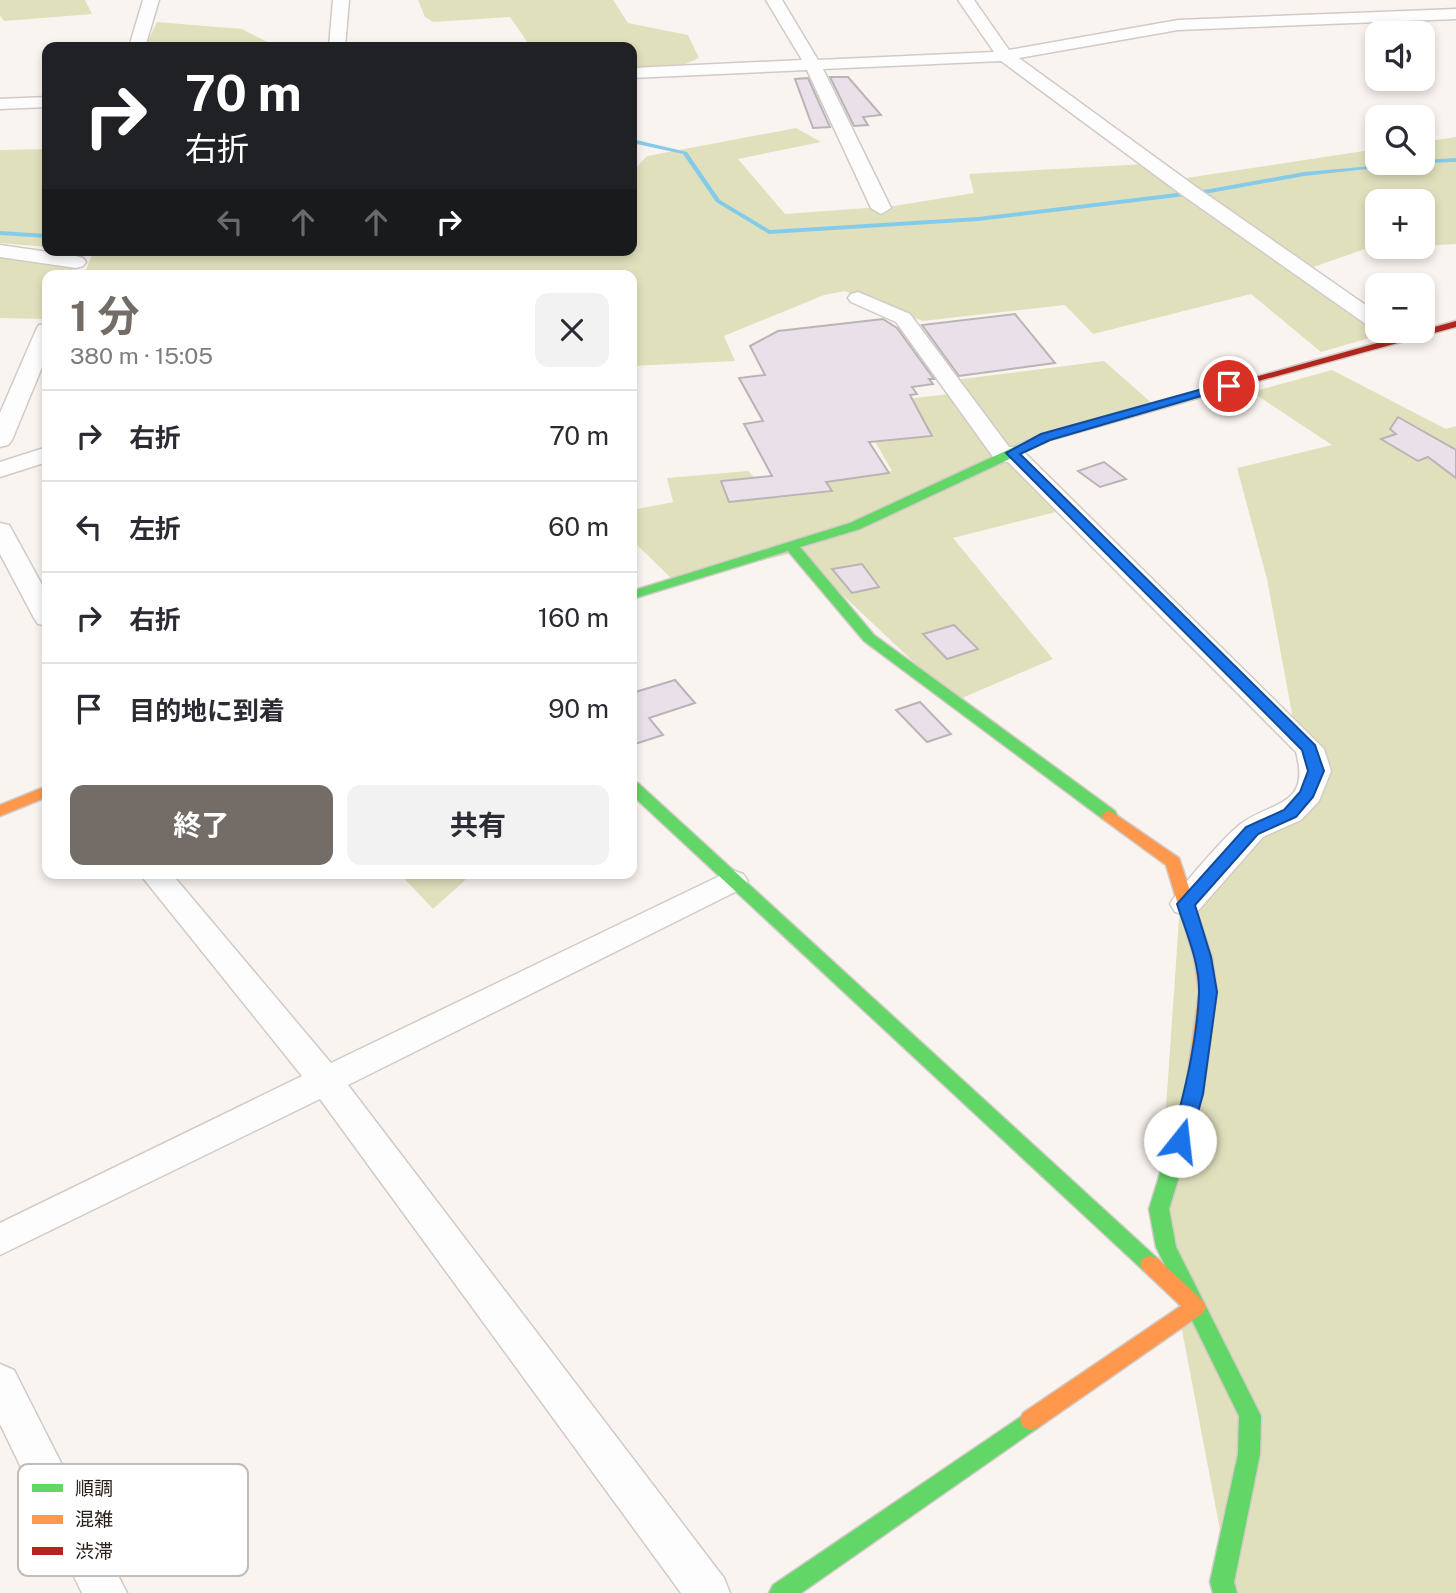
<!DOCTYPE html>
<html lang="ja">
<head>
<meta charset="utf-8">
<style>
  body { margin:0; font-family:"Public Sans","Noto Sans JP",sans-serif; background:#f2f2f3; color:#2b2b33; height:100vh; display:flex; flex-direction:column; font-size:26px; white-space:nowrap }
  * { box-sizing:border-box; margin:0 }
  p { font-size:23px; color:#7c7c81 }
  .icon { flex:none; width:38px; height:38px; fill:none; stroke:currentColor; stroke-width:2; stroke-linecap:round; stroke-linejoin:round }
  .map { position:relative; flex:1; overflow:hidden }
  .details { position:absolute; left:42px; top:270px; width:595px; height:609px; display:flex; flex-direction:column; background:#fff; border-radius:14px; box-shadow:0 4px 10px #0003 }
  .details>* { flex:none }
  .banner { position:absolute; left:42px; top:42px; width:595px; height:214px; border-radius:14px; box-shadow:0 4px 10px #0003; background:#202124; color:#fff; overflow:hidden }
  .tools { position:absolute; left:1365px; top:21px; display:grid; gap:14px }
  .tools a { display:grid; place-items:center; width:70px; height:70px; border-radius:14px; background:#fff; box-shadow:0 4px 10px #0003; font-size:35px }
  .pin { position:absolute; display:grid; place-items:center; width:60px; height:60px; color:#fff; margin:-30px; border:4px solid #fff; border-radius:50%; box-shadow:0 2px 7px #0007 }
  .me { position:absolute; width:77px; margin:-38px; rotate:16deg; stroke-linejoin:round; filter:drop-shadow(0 0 5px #0008) }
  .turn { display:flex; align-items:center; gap:24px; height:147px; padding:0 28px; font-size:32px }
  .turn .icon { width:91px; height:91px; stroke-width:2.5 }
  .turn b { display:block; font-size:49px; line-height:60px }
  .lanes { display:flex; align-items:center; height:66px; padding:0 28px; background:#0003; justify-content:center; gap:35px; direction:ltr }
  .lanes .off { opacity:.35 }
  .round { display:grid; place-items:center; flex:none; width:74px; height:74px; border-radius:14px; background:#f2f2f3 }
  .summary { display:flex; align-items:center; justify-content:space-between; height:119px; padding:0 28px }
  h1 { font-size:42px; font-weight:700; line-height:52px; color:#736c67 }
  .primary-button { display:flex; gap:14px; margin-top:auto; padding:14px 28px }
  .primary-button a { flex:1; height:80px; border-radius:14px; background:#736c67; color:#fff; font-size:28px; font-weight:700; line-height:80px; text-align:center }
  .primary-button a+a { background:#f2f2f3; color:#2b2b33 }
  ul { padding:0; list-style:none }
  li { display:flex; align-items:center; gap:21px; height:91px; padding:0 28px; border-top:2px solid #e1e1e2 }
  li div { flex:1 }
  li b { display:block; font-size:26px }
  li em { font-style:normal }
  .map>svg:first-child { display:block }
</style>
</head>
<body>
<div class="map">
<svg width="1456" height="1593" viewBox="0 0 1456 1593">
  <rect width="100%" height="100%" fill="#faf4f0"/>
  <!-- green -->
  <path fill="#e1e0bd" d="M 0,0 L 85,0 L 92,14 L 4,21 L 0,16 Z
    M 418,0 L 613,0 L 628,23 L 688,35 L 699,58 L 668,72 L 632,73 L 632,47 L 531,47 L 510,17 L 433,22 L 425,17 Z
    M 157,22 L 242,29 L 275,46 L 145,47 Z
    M 796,128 L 821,142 L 738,159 L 785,214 L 894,206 L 974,193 L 969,174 L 1146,164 L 1166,183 L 1377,323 L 1377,331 L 1390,332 L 1321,352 L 1251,294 L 1093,334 L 1065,305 L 923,321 L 845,291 L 824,295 L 724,336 L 735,361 L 632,366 L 632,275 L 84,275 L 94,250 L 632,250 L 632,172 L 647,156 Z
    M 1456,137 L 1456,244 L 1423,246 L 1423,201 L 1377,201 L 1377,247 L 1411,247 L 1365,249 L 1302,271 L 1173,180 L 1377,149 L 1377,163 L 1423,163 L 1423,142 Z
    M 47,149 L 47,247 L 0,243 L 0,150 Z
    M 0,251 L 76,262 L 71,275 L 47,275 L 47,319 L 0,318 Z
    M 1104,361 L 1155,406 L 1012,453 L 954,380 Z
    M 1332,370 L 1446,429 L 1456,426 L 1456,1593 L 1232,1593 L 1159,1209 L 1181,890 L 1307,794 L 1267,579 L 1237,468 L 1332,445 L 1252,392 Z
    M 958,393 L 1004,456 L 1076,507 L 953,538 L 1053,659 L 955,701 L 797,552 L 675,582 L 634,542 L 632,510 L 673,502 L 667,478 L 748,471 L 776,498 L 831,492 L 826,482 L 892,471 L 854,405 Z
    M 399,873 L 473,873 L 433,909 Z"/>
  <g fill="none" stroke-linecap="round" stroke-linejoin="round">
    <!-- stream -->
    <path fill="#84cbe9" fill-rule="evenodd" d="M 632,139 L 687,152 L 720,200 L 770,230 L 978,217 L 1210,189 L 1304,172 L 1406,163 L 1423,163 L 1423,160 L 1456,158 L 1456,162 L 1422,163 L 1304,176 L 1210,193 L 978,221 L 769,234 L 716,202 L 683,154 L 632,143 Z
      M 0,231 L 47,234 L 47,238 L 0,235 Z"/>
  </g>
  <!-- building -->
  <path fill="#e9e0e9" stroke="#b9b4b5" stroke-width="2" d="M 830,77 L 848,77 L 881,115 L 863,117 L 868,125 L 854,126 Z
    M 808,78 L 830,127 L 813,128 L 795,79 Z
    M 1015,314 L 1055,363 L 959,376 L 922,325 Z
    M 883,319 L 897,328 L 934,379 L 929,379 L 933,384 L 912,387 L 917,394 L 910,395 L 932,436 L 869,442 L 889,473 L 826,482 L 832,491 L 729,502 L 721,481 L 772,476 L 744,424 L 763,421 L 739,378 L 765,375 L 750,346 L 778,331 Z
    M 1398,417 L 1456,450 L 1456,478 L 1428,457 L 1418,461 L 1381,439 L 1396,434 L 1390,429 Z
    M 1104,462 L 1126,479 L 1100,487 L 1078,471 Z
    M 862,564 L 879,587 L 852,593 L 832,569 Z
    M 954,625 L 978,649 L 947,659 L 923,634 Z
    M 675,680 L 695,703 L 649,718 L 663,735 L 632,745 L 632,693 Z
    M 920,702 L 951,734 L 927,742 L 896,710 Z"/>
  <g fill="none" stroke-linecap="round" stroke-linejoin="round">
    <defs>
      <path id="street" d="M 143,0 L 159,0 L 145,47 L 129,47 Z
        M 333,0 L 349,0 L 345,47 L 329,47 Z
        M 766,0 L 782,0 L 818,60 L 994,52 L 958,0 L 974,0 L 1009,50 L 1178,20 L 1456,9 L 1456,19 L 1178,30 L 1019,58 L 1192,184 L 1377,313 L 1377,329 L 1370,327 L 1178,192 L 1001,61 L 823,69 L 891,208 L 881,214 L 871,208 L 807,70 L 632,78 L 632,68 L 802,60 Z
        M 47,97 L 47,107 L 0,109 L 0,99 Z
        M 0,245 L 76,256 L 83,258 L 86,262 L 83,266 L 76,268 L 0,257 Z
        M 858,292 L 910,314 L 1009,447 L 1020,448 L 1324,749 L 1331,771 L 1319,801 L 1301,820 L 1263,837 L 1197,912 L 1186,915 L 1175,912 L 1170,904 C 1179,889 1228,832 1242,823 C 1273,801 1311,806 1296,752 L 1008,462 L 996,461 L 896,322 L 851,302 L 848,298 L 851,294 Z
        M 47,324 L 47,355 L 12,440 L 8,445 L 0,447 L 0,413 L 36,330 L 39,325 Z
        M 47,447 L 47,462 L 0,477 L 0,462 Z
        M 0,523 L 9,525 L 12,530 L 47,594 L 47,626 L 38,624 L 34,618 L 0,554 Z
        M 732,870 L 743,874 L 748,881 L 743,888 L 348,1085 L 724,1578 L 730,1593 L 681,1593 L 320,1099 L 0,1255 L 0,1223 L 302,1076 L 139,873 L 171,873 L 331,1063 Z
        M 0,1364 L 14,1370 L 127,1593 L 82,1593 L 0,1424 Z"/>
      <path id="fast" d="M 1229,382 L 1235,386 L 1233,388 L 1050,440 L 860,529 L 800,547 L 874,635 L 1115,811 L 1117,815 L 1115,819 L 1103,819 L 864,641 L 788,551 L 632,599 L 632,591 L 850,523 L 1042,434 Z
        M 632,782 L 638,783 L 1157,1258 L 1160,1264 L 1157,1270 L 1150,1272 L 1143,1270 L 632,795 Z
        M 1176,1146 L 1183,1149 L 1186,1154 L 1169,1209 L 1176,1247 L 1261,1416 L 1260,1454 L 1234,1582 L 1237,1593 L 1213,1593 L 1210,1582 L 1238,1454 L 1239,1416 L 1156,1247 L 1149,1209 L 1166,1154 L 1169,1149 Z
        M 1031,1410 L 1039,1413 L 1042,1420 L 1039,1427 L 801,1593 L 769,1593 L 773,1585 Z"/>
      <path id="slow" d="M 47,786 L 47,797 L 0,816 L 0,805 Z
        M 1109,810 L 1179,858 L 1212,957 L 1217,992 L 1203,1094 L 1186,1154 L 1183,1159 L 1176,1162 L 1169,1159 L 1166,1154 L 1185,1094 L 1199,992 L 1194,957 L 1166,865 L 1103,819 L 1101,815 Z
        M 1150,1256 L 1157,1258 L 1203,1301 L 1206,1307 L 1203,1313 L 1039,1427 L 1031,1430 L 1023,1427 L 1020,1420 L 1023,1413 L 1181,1306 L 1143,1270 L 1140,1264 L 1143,1258 Z"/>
      <path id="jam" d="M 1456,321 L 1456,327 L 1233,388 L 1225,388 L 1223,386 Z"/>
    </defs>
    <!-- street casing -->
    <use href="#street" stroke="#d1cac6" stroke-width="3"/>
    <!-- fast casing -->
    <use href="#fast" stroke="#d1cac6" stroke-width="3"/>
    <!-- slow casing -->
    <use href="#slow" stroke="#d1cac6" stroke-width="3"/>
    <!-- jam casing -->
    <use href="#jam" stroke="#d1cac6" stroke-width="3"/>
    <!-- street -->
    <use href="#street" fill="#fefdfd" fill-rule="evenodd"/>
    <!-- fast -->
    <use href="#fast" fill="#63d668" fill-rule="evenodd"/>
    <!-- slow -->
    <use href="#slow" fill="#ff974d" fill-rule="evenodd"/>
    <!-- jam -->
    <use href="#jam" fill="#b3261e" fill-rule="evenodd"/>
  </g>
  <!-- route -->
  <path fill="#1a73e8" stroke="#114b97" stroke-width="2" d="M 1224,383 L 1235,386 L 1050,440 L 1020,454 L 1315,745 L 1324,771 L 1313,797 L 1296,817 L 1258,834 L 1195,905 L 1211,957 L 1217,992 L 1203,1094 L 1190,1141 L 1187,1147 L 1180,1149 L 1173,1147 L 1171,1141 C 1184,1094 1197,1043 1199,993 C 1200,963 1186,932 1177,904 L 1246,827 L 1284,810 L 1300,792 L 1308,771 L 1302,750 L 1006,453 L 1041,434 Z"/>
  <!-- legend -->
  <rect x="18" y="1464" width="230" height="112" rx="10" fill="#fff" stroke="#bfbdbb" stroke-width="2"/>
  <rect x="32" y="1484" width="31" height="8" fill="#63d668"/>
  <rect x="32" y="1515" width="31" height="9" fill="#ff974d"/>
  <rect x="32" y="1547" width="31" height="8" fill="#b3261e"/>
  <g font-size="19" fill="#2a221d">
    <text x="75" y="1495">順調</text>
    <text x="75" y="1526">混雑</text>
    <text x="75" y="1558">渋滞</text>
  </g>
</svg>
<div class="tools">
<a><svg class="icon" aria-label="sound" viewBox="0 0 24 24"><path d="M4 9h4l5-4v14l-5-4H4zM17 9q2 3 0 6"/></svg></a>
<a><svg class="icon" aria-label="search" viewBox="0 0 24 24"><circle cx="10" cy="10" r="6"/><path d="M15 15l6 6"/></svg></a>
<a>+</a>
<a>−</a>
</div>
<div class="pin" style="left:1229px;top:386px;background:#d93025"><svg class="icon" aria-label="arrive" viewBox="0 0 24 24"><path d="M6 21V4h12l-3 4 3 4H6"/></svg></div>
<svg class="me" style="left:1180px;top:1141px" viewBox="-20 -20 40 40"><circle r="19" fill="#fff"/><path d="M0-13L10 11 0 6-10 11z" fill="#1a73e8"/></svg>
<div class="banner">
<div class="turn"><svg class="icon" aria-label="right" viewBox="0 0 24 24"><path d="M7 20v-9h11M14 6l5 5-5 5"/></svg><div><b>70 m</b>右折</div></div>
<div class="lanes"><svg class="icon off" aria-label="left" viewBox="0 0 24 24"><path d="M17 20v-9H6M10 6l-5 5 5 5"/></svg><svg class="icon off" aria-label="ahead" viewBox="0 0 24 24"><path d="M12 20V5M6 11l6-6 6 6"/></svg><svg class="icon off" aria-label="ahead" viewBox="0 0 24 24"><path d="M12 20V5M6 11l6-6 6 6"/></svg><svg class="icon" aria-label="right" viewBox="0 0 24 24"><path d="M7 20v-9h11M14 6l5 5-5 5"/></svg></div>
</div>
<section class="details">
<div class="summary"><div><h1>1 分</h1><p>380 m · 15:05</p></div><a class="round"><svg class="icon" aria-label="close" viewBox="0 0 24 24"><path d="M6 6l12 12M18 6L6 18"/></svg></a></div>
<ul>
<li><svg class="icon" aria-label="right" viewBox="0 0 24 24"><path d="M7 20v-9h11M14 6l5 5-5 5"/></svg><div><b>右折</b></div><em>70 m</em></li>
<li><svg class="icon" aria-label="left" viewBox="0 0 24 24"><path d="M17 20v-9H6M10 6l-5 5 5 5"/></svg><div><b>左折</b></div><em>60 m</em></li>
<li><svg class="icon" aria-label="right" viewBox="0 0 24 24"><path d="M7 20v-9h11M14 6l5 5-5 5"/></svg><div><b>右折</b></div><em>160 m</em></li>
<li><svg class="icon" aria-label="arrive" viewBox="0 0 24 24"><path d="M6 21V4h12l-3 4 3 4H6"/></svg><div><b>目的地に到着</b></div><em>90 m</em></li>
</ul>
<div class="primary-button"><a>終了</a><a>共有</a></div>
</section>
</div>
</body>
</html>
